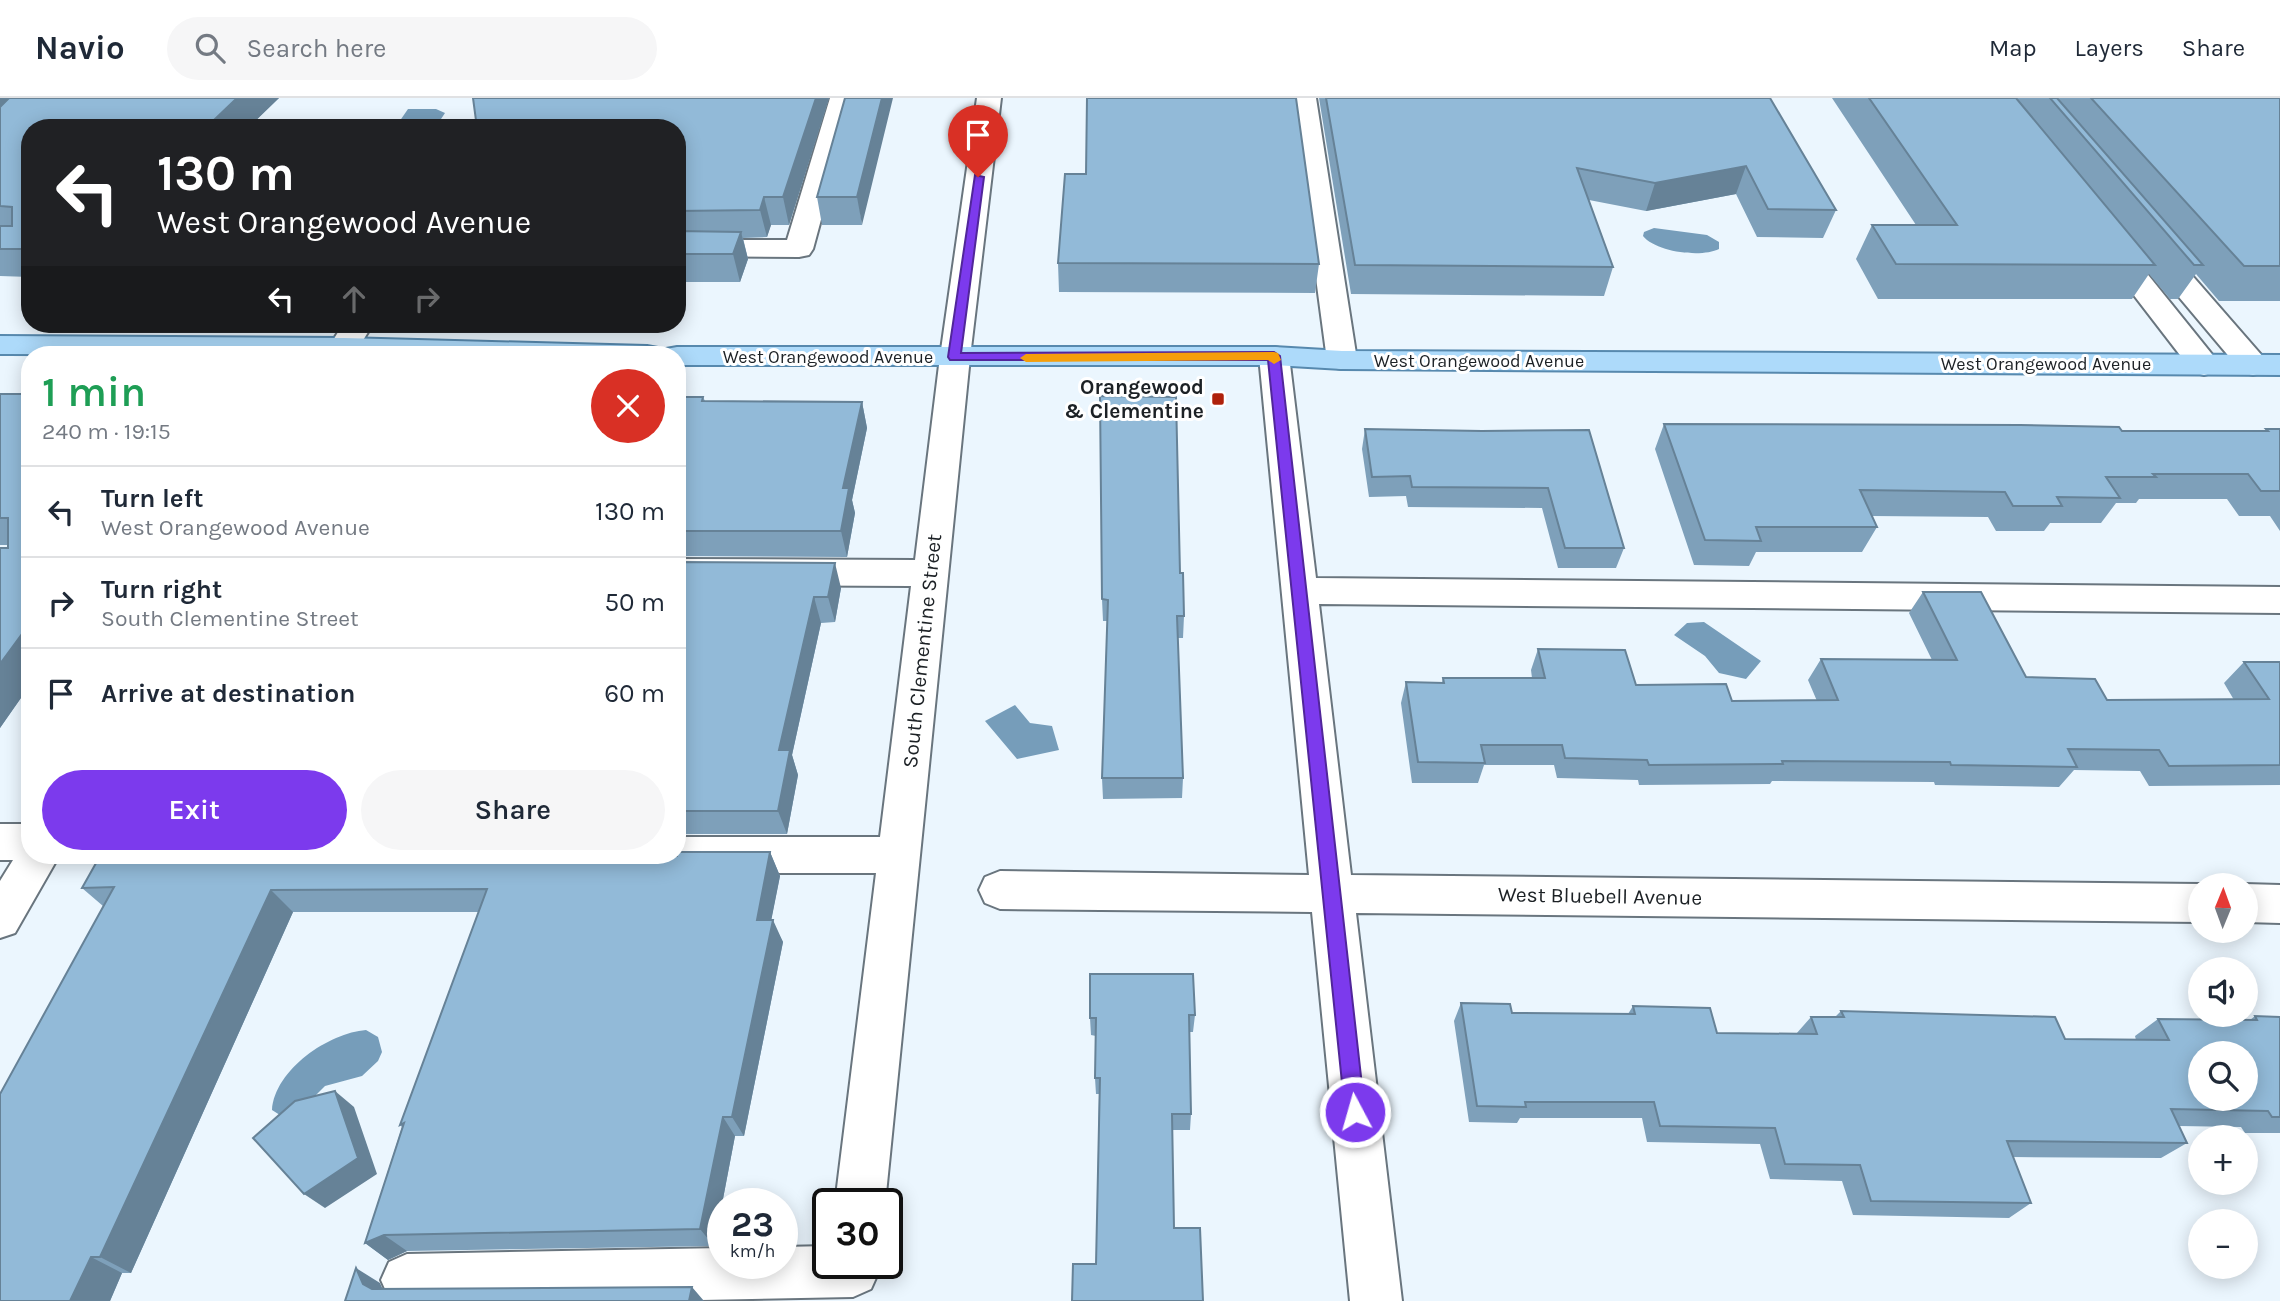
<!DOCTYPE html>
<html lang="en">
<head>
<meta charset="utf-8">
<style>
  body { margin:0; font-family:Karla,sans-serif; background:#f6f6f7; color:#1f2937; height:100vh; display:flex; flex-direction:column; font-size:26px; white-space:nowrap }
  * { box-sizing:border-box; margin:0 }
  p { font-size:23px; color:#747a83 }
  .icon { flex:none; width:38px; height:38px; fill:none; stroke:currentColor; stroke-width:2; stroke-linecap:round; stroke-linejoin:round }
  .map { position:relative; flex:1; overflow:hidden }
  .panel { position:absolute; left:21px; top:248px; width:665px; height:518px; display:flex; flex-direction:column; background:#fff; border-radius:28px; box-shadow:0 4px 18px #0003 }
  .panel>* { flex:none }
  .top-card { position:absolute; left:21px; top:21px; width:665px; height:214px; border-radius:28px; box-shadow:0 4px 18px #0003; background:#202124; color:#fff; overflow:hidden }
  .needle { width:46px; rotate:1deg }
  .tools { position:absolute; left:2188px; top:775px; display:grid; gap:14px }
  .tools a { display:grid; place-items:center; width:70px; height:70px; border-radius:50%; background:#fff; box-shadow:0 4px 18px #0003; font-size:35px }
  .speed { position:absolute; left:707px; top:1090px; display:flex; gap:14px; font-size:35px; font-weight:700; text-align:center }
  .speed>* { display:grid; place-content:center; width:91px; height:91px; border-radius:50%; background:#fff; box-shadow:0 4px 18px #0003; line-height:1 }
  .speed small { font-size:18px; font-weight:400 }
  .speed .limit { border:4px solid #111; border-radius:10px; background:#fff; color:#111 }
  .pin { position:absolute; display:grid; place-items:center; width:60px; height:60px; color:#fff; margin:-72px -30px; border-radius:50% 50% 50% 0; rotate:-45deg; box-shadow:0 0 7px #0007 }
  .pin .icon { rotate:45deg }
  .me { position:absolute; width:77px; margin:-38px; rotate:354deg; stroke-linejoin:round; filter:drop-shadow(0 0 5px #0008) }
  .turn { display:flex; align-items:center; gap:24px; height:147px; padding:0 21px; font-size:32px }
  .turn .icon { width:91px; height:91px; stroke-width:2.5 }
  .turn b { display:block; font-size:49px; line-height:60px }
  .lanes { display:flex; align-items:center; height:66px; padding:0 21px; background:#0003; justify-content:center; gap:35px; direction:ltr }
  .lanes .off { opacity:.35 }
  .round { display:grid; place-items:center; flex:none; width:74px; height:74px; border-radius:37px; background:#f6f6f7 }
  .overview { display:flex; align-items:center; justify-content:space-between; height:119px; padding:0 21px }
  h1 { font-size:42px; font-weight:600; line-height:52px; color:#1e9e55 }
  .button { display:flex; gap:14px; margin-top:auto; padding:14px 21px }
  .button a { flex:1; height:80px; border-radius:42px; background:#7c3aed; color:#fff; font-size:28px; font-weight:600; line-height:80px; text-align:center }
  .button a+a { background:#f6f6f7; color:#1f2937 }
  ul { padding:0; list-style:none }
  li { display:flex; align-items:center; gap:21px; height:91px; padding:0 21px; border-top:2px solid #e0e1e3 }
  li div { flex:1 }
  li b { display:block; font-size:26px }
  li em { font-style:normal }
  header { display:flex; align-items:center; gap:42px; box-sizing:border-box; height:98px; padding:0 35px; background:#fff; border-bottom:2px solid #e0e1e3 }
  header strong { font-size:33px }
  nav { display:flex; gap:38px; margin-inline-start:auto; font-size:24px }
  .search { width:490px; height:63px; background:#f6f6f7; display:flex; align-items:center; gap:18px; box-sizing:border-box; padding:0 24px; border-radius:38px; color:#747a83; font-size:26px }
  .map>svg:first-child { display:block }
</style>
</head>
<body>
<header>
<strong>Navio</strong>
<div class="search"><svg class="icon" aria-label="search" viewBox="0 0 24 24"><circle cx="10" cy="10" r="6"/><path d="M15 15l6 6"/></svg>Search here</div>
<nav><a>Map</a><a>Layers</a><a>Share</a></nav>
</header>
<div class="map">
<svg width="2280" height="1203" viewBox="0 0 2280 1203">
  <rect width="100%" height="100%" fill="#ebf6fe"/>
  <!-- water -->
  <path fill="#769dba" d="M 408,11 L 436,11 L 445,15 L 435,30 L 402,30 L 397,27 Z
    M 1654,130 L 1707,137 L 1719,144 L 1719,151 C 1701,160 1656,154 1643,138 L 1644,134 Z
    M 1704,524 L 1761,563 L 1746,581 L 1719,575 L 1705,558 L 1674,537 L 1687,525 Z
    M 1015,607 L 1030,625 L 1052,628 L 1059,652 L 1017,661 L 985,623 Z
    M 366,932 L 378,939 L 382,954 L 378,963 L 362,978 L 325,988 L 304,1009 L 283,1019 L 272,1012 C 275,971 329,935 366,932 Z"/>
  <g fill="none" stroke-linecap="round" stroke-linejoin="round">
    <defs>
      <path id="minor" d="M 830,0 L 854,0 L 813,151 L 809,157 L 799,159 L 677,158 L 677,142 L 787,142 Z
        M 977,0 L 1001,0 L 970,259 L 885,1106 L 835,1106 L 876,775 L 677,775 L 662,770 L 656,758 L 677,758 L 677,739 L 880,739 L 911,488 L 677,487 L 677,461 L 915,462 L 940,259 Z
        M 1292,0 L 1316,0 L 1357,262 L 1353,269 L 1342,271 L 1331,269 L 1327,262 Z
        M 2110,140 L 2120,142 L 2215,260 L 2219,267 L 2215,274 L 2204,277 L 2193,274 L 2096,148 L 2100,142 Z
        M 2152,141 L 2162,143 L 2264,260 L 2268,267 L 2264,274 L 2253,277 L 2242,274 L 2142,155 L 2138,149 L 2142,143 Z
        M 343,226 L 373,226 L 354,257 L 324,257 Z
        M 1274,249 L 1285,251 L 1289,258 L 1316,480 L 2280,489 L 2280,515 L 1319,506 L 1351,777 L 2200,786 L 2204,788 L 2200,788 L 2200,824 L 1356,815 L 1402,1203 L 1350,1203 L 1312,814 L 1000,811 L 985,805 L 979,792 L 985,779 L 1000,773 L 1309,777 L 1259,258 L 1263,251 Z
        M 0,726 L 30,726 L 30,758 L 59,758 L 15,835 L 0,840 L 0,783 L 13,762 L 0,762 Z
        M 2245,786 L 2280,787 L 2280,825 L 2245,824 L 2245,788 L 2241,788 Z
        M 828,1148 L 828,1166 L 876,1166 L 879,1173 L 871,1191 L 853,1199 L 651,1203 L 395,1203 L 389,1200 L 381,1182 L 389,1164 L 407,1156 L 723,1150 L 723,1166 L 782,1166 L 782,1149 Z"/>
      <path id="major" d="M 0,238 L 344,240 L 647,248 L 658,250 L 662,257 L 0,256 Z
        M 677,249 L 1274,249 L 1342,253 L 2280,257 L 2280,277 L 1342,271 L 1274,267 L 677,267 L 677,257 L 662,257 L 666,251 Z"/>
    </defs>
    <!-- minor casing -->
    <use href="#minor" stroke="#69757e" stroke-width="4"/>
    <!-- major casing -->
    <use href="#major" stroke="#5789ae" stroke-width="4"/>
    <!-- minor -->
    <use href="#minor" fill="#fff" fill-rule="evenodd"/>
    <!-- major -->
    <use href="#major" fill="#addafa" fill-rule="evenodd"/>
  </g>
  <!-- wall -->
  <path fill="#7ea0ba" d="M 0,0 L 279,0 L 255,23 L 30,30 L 30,179 L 0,178 Z
    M 829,0 L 789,127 L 771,127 L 767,139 L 743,140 L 748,161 L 740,184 L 677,184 L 677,30 Z
    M 845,0 L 862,127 L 822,127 L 817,99 Z
    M 1319,0 L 1770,0 L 1836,112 L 1823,140 L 1757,139 L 1736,96 L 1646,113 L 1589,102 L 1613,169 L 1604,198 L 1351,196 Z
    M 1832,0 L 2280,0 L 2280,203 L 2219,203 L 2196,176 L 2178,201 L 2170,201 L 2149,176 L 2132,201 L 1878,201 L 1856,161 L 1872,127 L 1916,127 Z
    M 1058,165 L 1319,166 L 1315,195 L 1059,194 Z
    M 0,296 L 30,296 L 30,587 L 0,630 L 8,447 L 0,447 Z
    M 677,299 L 703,299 L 705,303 L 862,304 L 867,330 L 852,402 L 855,415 L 847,459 L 677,458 Z
    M 1664,326 L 2122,333 L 2264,333 L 2266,331 L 2280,331 L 2280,433 L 2270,418 L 2239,418 L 2227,401 L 2139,401 L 2136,405 L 2116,405 L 2101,425 L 2050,425 L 2044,433 L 1996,433 L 1988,419 L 1872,418 L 1877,429 L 1862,454 L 1756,454 L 1749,468 L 1694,467 L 1655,351 Z
    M 1365,331 L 1482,333 L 1624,450 L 1616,470 L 1558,470 L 1542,410 L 1408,409 L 1406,398 L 1369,399 L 1362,351 Z
    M 677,464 L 841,490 L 835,524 L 821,525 L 792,657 L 798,677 L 787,736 L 677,736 Z
    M 1180,475 L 1184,518 L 1183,540 L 1178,540 L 1183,680 L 1182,700 L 1103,701 L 1102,680 L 1107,523 L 1103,523 L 1102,501 Z
    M 1923,494 L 2026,579 L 2107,602 L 2234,602 L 2224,585 L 2244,564 L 2280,564 L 2280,687 L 2149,688 L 2140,673 L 2074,672 L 2059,689 L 1935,687 L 1934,684 L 1772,683 L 1770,686 L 1639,687 L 1638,682 L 1557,680 L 1554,667 L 1484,667 L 1478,685 L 1412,685 L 1401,605 L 1406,584 L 1442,585 L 1443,580 L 1532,580 L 1531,572 L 1538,551 L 1636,587 L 1732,603 L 1817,603 L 1808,582 L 1821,561 L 1932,562 L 1909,515 Z
    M 770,754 L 780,778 L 771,822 L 783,844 L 744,1038 L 735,1038 L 714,1148 L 407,1153 L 388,1162 L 365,1145 L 402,1029 L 400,1027 L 479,814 L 293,814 L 131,1175 L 122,1175 L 110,1203 L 0,1203 L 103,808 L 82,790 Z
    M 1461,905 L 1512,915 L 1628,916 L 1633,908 L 1717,935 L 1796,936 L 1811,919 L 1835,919 L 1841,913 L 2065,941 L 2136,942 L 2135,938 L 2158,921 L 2250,922 L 2255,918 L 2280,919 L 2280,1035 L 2245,1035 L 2241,1029 L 2179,1028 L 2187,1045 L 2161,1060 L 2013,1059 L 2031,1105 L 2009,1120 L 1853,1117 L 1842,1083 L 1770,1081 L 1760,1046 L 1647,1044 L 1642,1020 L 1520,1020 L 1517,1025 L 1469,1024 L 1454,923 Z
    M 1195,917 L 1193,934 L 1189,934 L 1191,1016 L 1190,1032 L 1172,1032 L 1096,1166 L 1099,996 L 1096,996 L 1095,980 L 1096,938 L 1091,937 L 1090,920 Z"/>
  <!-- shaded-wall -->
  <path fill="#668297" d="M 0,0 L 20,0 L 0,19 Z
    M 237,0 L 279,0 L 248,30 L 212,24 Z
    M 816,0 L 829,0 L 789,127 L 783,99 Z
    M 882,0 L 893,0 L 862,127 L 857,99 Z
    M 313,22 L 316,30 L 307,30 Z
    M 1746,68 L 1736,96 L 1646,113 L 1655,85 Z
    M 764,99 L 771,127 L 767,139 L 760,112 Z
    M 741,134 L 748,161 L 740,184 L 733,156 Z
    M 862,304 L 867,330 L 852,402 L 855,415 L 847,459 L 841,433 L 843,390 Z
    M 835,465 L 841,490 L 835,524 L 828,499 Z
    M 814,499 L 821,525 L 792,657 L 798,677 L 787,736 L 778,713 L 779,652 Z
    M 30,525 L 30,587 L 0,630 L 0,566 Z
    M 770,754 L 780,778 L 767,844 L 757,822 Z
    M 271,792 L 293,814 L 131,1175 L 100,1159 Z
    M 773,822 L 783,844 L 744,1038 L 732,1019 Z
    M 335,993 L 354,1009 L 377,1076 L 325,1110 L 304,1096 Z
    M 723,1019 L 735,1038 L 714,1148 L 700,1131 Z
    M 384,1137 L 407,1153 L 388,1162 L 365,1145 Z
    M 91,1159 L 122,1175 L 110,1203 L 70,1203 Z
    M 356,1170 L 380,1185 L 387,1201 L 363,1186 Z
    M 692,1189 L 704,1203 L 689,1203 Z"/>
  <!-- building -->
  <path fill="#92bad8" stroke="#668297" stroke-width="2" fill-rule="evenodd" d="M 9,0 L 237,0 L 212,24 L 313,22 L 307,30 L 30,30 L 30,151 L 0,151 L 0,128 L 12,128 L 12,109 L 0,108 L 0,9 Z
    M 473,0 L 816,0 L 783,99 L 764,99 L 760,112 L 677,113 L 677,30 L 477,30 Z
    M 845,0 L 882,0 L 857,99 L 817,99 Z
    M 1087,0 L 1296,0 L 1319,166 L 1058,165 L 1065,76 L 1086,76 Z
    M 1326,0 L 1770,0 L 1836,112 L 1768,111 L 1746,68 L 1655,85 L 1577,70 L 1613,169 L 1355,167 Z
    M 1869,0 L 2016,0 L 2155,167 L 1896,166 L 1872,127 L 1957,127 Z
    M 2050,0 L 2057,0 L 2203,167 L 2194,167 Z
    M 2091,0 L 2280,0 L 2280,168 L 2244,168 Z
    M 677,133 L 741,134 L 733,156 L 677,156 Z
    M 0,296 L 30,296 L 30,525 L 0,566 L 0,450 L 8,450 L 8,420 L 0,420 Z
    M 1100,298 L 1176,299 L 1180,475 L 1183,475 L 1184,518 L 1177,518 L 1183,680 L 1102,680 L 1108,502 L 1102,501 Z
    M 677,299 L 703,299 L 702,303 L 862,304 L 843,390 L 849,390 L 841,433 L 677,433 Z
    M 1664,326 L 2020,327 L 2119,329 L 2122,333 L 2268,333 L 2266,331 L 2280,331 L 2280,393 L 2261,393 L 2248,376 L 2153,376 L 2156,379 L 2106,379 L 2120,400 L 2057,399 L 2062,408 L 2013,408 L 2005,394 L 1860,392 L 1877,429 L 1756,429 L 1761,443 L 1705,442 Z
    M 1365,331 L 1482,333 L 1589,332 L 1624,450 L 1565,450 L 1548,390 L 1412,389 L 1410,378 L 1372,379 Z
    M 677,464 L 835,465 L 828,499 L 814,499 L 779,652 L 790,652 L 778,713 L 677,713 Z
    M 1923,494 L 1981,494 L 2026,579 L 2095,581 L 2107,602 L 2269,601 L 2244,564 L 2280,564 L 2280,667 L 2169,668 L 2159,652 L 2068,651 L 2077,669 L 1951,667 L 1950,664 L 1782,663 L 1783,666 L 1649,667 L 1647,662 L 1565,660 L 1562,647 L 1481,647 L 1485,665 L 1418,664 L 1406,584 L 1444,585 L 1443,580 L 1545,580 L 1538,551 L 1625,552 L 1636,587 L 1726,586 L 1732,603 L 1838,602 L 1821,561 L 1957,562 Z
    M 677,754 L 770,754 L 757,822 L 773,822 L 732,1019 L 723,1019 L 700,1131 L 384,1137 L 365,1145 L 404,1025 L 400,1027 L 487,791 L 271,792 L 100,1159 L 91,1159 L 70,1203 L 0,1203 L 0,996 L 114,789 L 82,790 L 100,758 L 677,758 Z
    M 1090,876 L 1193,876 L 1195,917 L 1189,917 L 1191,1016 L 1172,1016 L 1174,1130 L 1200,1130 L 1203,1203 L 1072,1203 L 1073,1166 L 1096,1166 L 1100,980 L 1095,980 L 1096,920 L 1090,920 Z
    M 1461,905 L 1510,906 L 1512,915 L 1635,916 L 1633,908 L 1710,910 L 1717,935 L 1817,936 L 1811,919 L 1844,919 L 1841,913 L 2055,919 L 2065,941 L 2169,942 L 2158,921 L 2257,922 L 2255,918 L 2280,919 L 2280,1019 L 2272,1019 L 2268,1013 L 2171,1011 L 2187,1045 L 2007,1043 L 2031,1105 L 1871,1103 L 1860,1067 L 1785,1066 L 1775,1030 L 1660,1028 L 1654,1004 L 1525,1004 L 1526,1009 L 1477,1008 ZM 2200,956 L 2245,956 L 2245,1001 L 2200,1001 Z
    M 335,993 L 358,1060 L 304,1096 L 253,1040 L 295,1003 Z
    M 356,1170 L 363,1186 L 372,1191 L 692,1189 L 689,1203 L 345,1203 Z"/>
  <!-- route -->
  <path fill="#7c3aed" stroke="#51269a" stroke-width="2" d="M 975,77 L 984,79 L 961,255 L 1274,254 L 1280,258 L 1365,1014 L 1362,1021 L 1355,1024 L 1348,1021 L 1345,1014 L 1268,262 L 950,262 L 948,259 Z"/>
  <!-- slow -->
  <path fill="#f59e0b" d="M 1274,254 L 1278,255 L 1281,262 L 1274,266 L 1268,262 L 1026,264 L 1020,260 L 1026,256 Z"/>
  <!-- markers -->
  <rect fill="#af210b" stroke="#fff" stroke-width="2.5" x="1211" y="294" width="14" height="14" rx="3.5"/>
  <g text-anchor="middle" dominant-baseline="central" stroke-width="6" stroke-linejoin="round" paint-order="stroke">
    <!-- far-street labels -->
    <g font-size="18" fill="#1c2125" stroke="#fff">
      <text x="828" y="259">West Orangewood Avenue</text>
      <text x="1479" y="263">West Orangewood Avenue</text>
      <text x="2046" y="266">West Orangewood Avenue</text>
    </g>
    <!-- poi labels -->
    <g font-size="21" font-weight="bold" fill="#1c2125" stroke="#fff" text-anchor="end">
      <text x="1204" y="289">Orangewood<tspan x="1204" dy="24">&amp; Clementine</tspan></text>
    </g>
    <!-- street labels -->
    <g font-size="21" fill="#1c2125" stroke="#fff">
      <text transform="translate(922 553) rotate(-84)">South Clementine Street</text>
      <text transform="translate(1600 798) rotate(1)">West Bluebell Avenue</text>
    </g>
  </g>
</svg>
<div class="tools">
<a><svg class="needle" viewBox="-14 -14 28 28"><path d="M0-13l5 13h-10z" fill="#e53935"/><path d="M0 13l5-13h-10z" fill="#747a83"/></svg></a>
<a><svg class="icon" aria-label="sound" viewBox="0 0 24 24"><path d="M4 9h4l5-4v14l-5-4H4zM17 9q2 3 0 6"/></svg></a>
<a><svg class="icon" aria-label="search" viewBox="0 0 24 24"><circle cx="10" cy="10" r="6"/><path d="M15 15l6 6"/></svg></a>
<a>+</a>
<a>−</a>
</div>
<div class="speed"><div>23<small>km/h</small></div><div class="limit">30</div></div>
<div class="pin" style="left:978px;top:79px;background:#d93025"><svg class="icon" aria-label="arrive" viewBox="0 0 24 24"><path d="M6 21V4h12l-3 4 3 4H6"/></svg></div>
<svg class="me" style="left:1355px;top:1014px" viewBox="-20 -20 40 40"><circle r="17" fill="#7c3aed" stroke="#fff" stroke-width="3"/><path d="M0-11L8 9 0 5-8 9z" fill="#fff"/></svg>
<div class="top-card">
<div class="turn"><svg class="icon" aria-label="left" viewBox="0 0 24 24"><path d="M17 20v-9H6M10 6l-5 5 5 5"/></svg><div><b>130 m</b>West Orangewood Avenue</div></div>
<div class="lanes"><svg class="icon" aria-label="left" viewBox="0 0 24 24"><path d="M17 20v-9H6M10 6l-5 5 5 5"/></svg><svg class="icon off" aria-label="ahead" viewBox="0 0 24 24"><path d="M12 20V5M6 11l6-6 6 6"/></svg><svg class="icon off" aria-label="right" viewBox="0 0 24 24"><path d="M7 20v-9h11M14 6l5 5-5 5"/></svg></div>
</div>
<section class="panel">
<div class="overview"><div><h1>1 min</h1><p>240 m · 19:15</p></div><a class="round" style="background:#d93025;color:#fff"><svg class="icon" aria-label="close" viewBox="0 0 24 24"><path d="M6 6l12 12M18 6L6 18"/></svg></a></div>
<ul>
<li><svg class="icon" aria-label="left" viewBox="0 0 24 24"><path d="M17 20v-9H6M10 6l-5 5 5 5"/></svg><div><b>Turn left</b><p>West Orangewood Avenue</p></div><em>130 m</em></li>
<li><svg class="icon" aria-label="right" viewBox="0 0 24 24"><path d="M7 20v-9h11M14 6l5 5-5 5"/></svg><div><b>Turn right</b><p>South Clementine Street</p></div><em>50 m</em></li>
<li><svg class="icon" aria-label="arrive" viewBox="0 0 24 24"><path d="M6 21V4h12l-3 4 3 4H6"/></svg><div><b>Arrive at destination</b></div><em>60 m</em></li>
</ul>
<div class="button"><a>Exit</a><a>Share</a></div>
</section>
</div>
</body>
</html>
